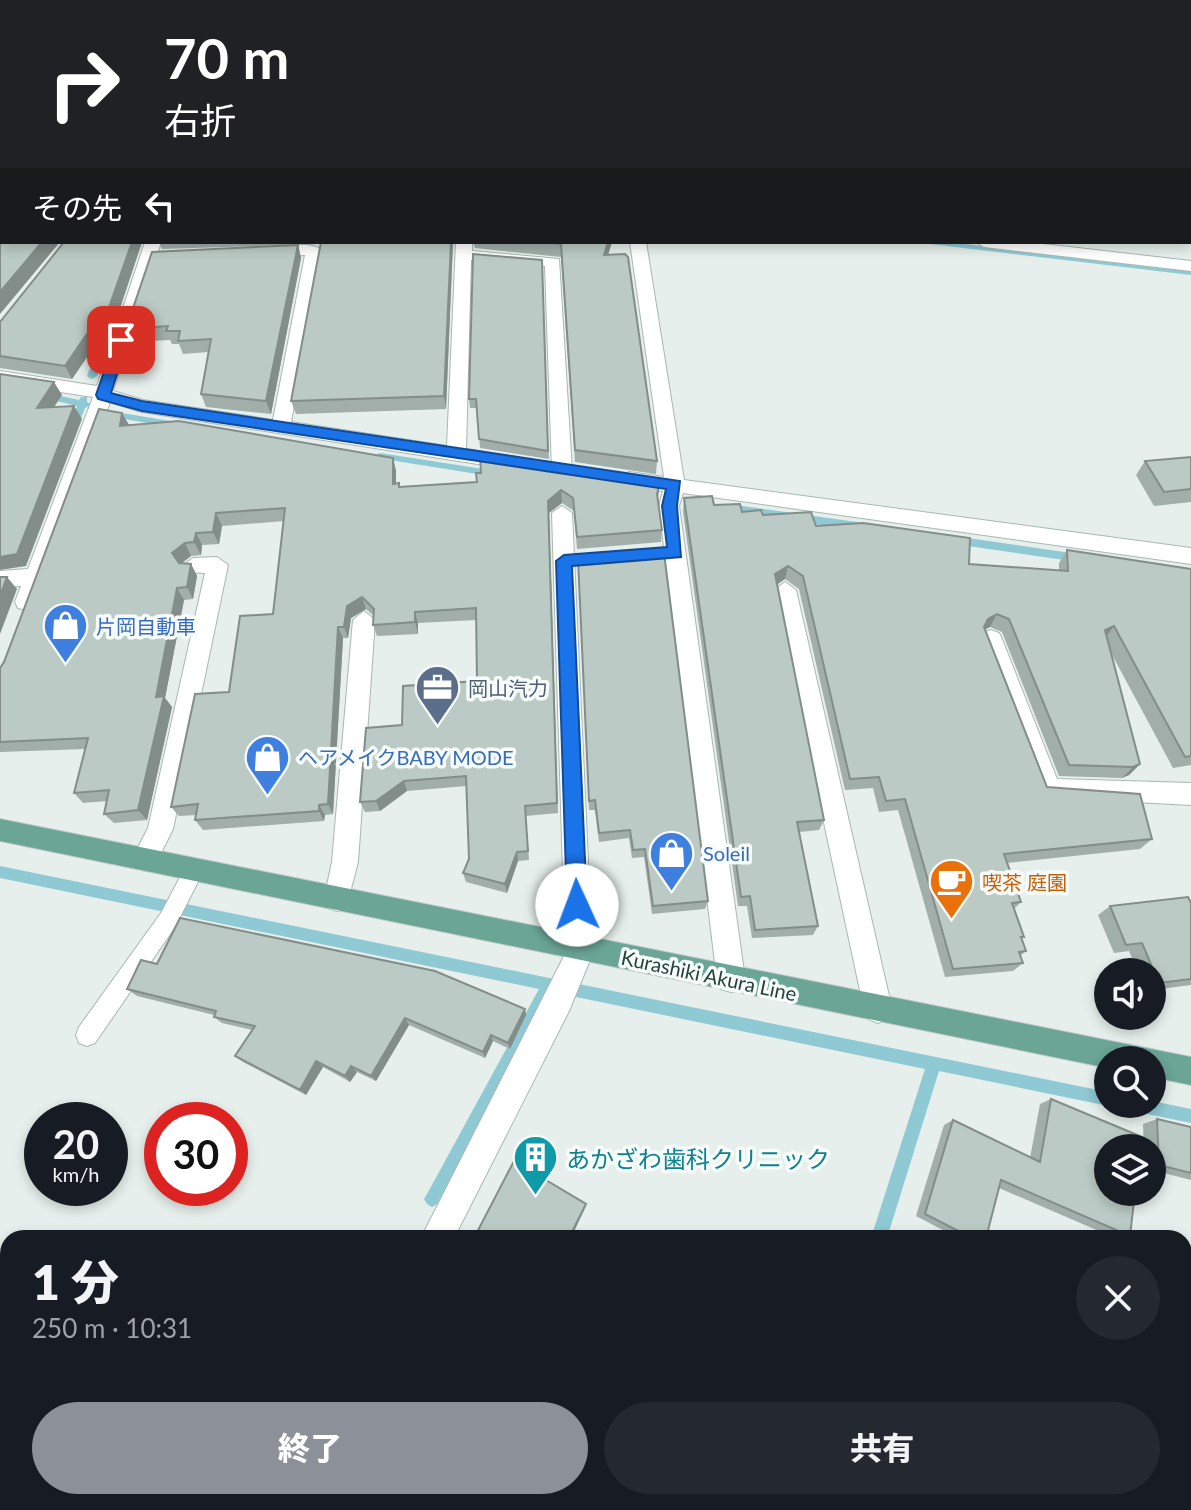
<!DOCTYPE html>
<html lang="ja">
<head>
<meta charset="utf-8">
<style>
  body { margin:0; font-family:Lato,"Noto Sans JP",sans-serif; background:#242831; color:#f1f3f6; height:100vh; display:flex; flex-direction:column; font-size:30px; white-space:nowrap }
  * { box-sizing:border-box; margin:0 }
  p { font-size:26px; color:#9ea1a6 }
  .icon { flex:none; width:44px; height:44px; fill:none; stroke:currentColor; stroke-width:2; stroke-linecap:round; stroke-linejoin:round }
  .map { position:relative; flex:1; overflow:hidden }
  .details { position:absolute; left:0px; top:1230px; width:1192px; height:280px; display:flex; flex-direction:column; background:#171b24; border-radius:24px 24px 0 0; box-shadow:0 4px 12px #0003 }
  .details>* { flex:none }
  .banner { position:absolute; left:0px; top:0px; width:1192px; height:244px; box-shadow:0 4px 12px #0003; background:#202124; color:#fff; overflow:hidden }
  .controls { position:absolute; left:1094px; top:958px; display:grid; gap:16px }
  .controls a { display:grid; place-items:center; width:72px; height:72px; border-radius:50%; background:#171b24; box-shadow:0 4px 12px #0003; font-size:40px }
  .speed { position:absolute; left:24px; top:1102px; display:flex; gap:16px; font-size:40px; font-weight:700; text-align:center }
  .speed>* { display:grid; place-content:center; width:104px; height:104px; border-radius:50%; background:#171b24; box-shadow:0 4px 12px #0003; line-height:1 }
  .speed small { font-size:20px; font-weight:400 }
  .speed .limit { border:12px solid #d22; background:#fff; color:#111 }
  .pin { position:absolute; display:grid; place-items:center; width:68px; height:68px; color:#fff; margin:-34px; border-radius:16px; box-shadow:0 4px 12px #0006 }
  .me { position:absolute; width:88px; margin:-44px; rotate:358deg; stroke-linejoin:round; filter:drop-shadow(0 0 6px #0008) }
  .turn { display:flex; align-items:center; gap:28px; height:168px; padding:0 32px; font-size:36px }
  .turn .icon { width:104px; height:104px; stroke-width:2.5 }
  .turn b { display:block; font-size:56px; line-height:68px }
  .then { display:flex; align-items:center; height:76px; padding:0 32px; background:#0003; gap:16px; font-size:30px }
  .round { display:grid; place-items:center; flex:none; width:84px; height:84px; border-radius:42px; background:#242831 }
  .headline { display:flex; align-items:center; justify-content:space-between; height:136px; padding:0 32px }
  h1 { font-size:48px; font-weight:800; line-height:60px }
  .cta { display:flex; gap:16px; margin-top:auto; padding:16px 32px }
  .cta a { flex:1; height:92px; border-radius:48px; background:#8c9099; color:#fff; font-size:32px; font-weight:800; line-height:92px; text-align:center }
  .cta a+a { background:#242831; color:#f1f3f6 }
  .map>svg:first-child { display:block }
</style>
</head>
<body>
<div class="map">
<svg width="1191" height="1510" viewBox="0 0 1191 1510">
  <rect width="100%" height="100%" fill="#e6efeb"/>
  <g fill="none" stroke-linecap="round" stroke-linejoin="round">
    <!-- stream -->
    <path fill="#8ec9d4" fill-rule="evenodd" d="M 372,0 L 394,0 L 399,2 L 377,2 Z
      M 1190,72 L 1191,72 L 1191,77 L 1190,77 Z
      M 926,242 L 950,242 L 1191,271 L 1191,275 L 930,244 Z
      M 108,329 L 112,332 L 97,376 L 92,379 L 89,378 L 87,376 L 104,332 Z
      M 47,393 L 79,400 L 81,397 L 87,397 L 87,402 L 92,405 L 85,408 L 77,428 L 74,429 L 69,426 L 77,406 L 44,398 L 44,394 Z
      M 116,412 L 176,422 L 181,425 L 176,428 L 113,417 L 111,415 Z
      M 380,453 L 496,471 L 501,474 L 496,477 L 377,458 L 377,454 Z
      M 728,504 L 857,522 L 862,526 L 857,530 L 728,512 L 723,508 Z
      M 954,536 L 1078,554 L 1083,558 L 1078,562 L 954,544 L 949,540 Z
      M 0,866 L 1108,1092 L 1108,1104 L 1113,1104 L 1108,1106 L 939,1071 L 887,1238 L 871,1238 L 925,1069 L 552,992 L 437,1204 L 432,1207 L 427,1204 L 424,1199 L 427,1194 L 539,989 L 0,878 Z
      M 1152,1101 L 1191,1109 L 1191,1123 L 1132,1111 L 1127,1109 L 1125,1104 L 1152,1104 Z
      M 786,1502 L 804,1502 L 801,1510 L 783,1510 Z"/>
    <defs>
      <path id="lane" d="M 194,861 L 201,864 L 204,870 L 175,927 L 95,1043 L 87,1046 L 79,1043 L 76,1035 L 79,1027 L 161,913 L 187,864 Z"/>
      <path id="street" d="M 1082,0 L 1094,0 L 1094,2 L 1082,2 Z
        M 1190,64 L 1191,64 L 1191,72 L 1190,72 Z
        M 145,242 L 161,242 L 113,391 L 143,400 L 273,420 L 305,255 L 267,257 L 259,252 C 270,243 311,241 322,250 L 291,422 L 447,446 L 456,242 L 472,242 L 472,251 L 559,259 L 572,471 L 562,478 L 552,471 L 545,266 L 471,260 L 466,449 L 517,457 L 520,462 L 517,467 L 510,469 L 142,412 L 110,402 L 37,602 L 26,610 L 18,608 L 15,602 L 21,586 L 0,587 L 0,571 L 28,569 L 93,397 L 0,383 L 0,371 L 97,386 Z
        M 630,242 L 646,242 L 684,480 L 1191,548 L 1191,564 L 683,493 L 679,506 L 745,979 L 741,989 L 731,992 L 721,989 L 717,979 L 659,506 L 663,491 L 629,486 L 619,479 L 629,472 L 664,477 Z
        M 976,242 L 1026,242 L 1191,261 L 1191,271 L 984,247 Z
        M 562,506 L 572,513 L 590,905 L 588,938 L 595,948 L 569,1011 L 454,1238 L 421,1238 L 564,956 L 561,947 L 564,905 L 552,513 Z
        M 217,557 L 228,565 L 173,829 L 154,867 L 145,871 L 136,867 L 132,859 L 148,828 L 205,573 L 186,572 L 182,566 L 193,558 Z
        M 785,582 L 796,590 L 892,1009 L 888,1019 L 878,1023 L 868,1019 L 864,1009 L 774,590 Z
        M 364,611 L 375,620 L 358,862 L 346,908 L 337,911 L 328,908 L 324,899 L 332,862 L 353,620 Z
        M 991,630 L 999,633 L 1002,639 L 1057,779 L 1191,783 L 1191,805 L 1040,797 L 980,639 L 983,633 Z
        M 1184,1297 L 1191,1299 L 1191,1331 L 1184,1329 Z
        M 276,1502 L 313,1502 L 309,1510 L 273,1510 Z"/>
      <path id="primary" d="M 0,819 L 1191,1057 L 1191,1085 L 1152,1077 L 1152,1060 L 1108,1060 L 1108,1068 L 0,841 Z"/>
    </defs>
    <!-- lane casing -->
    <use href="#lane" stroke="#a8b8b2" stroke-width="2"/>
    <!-- street casing -->
    <use href="#street" stroke="#a8b8b2" stroke-width="2"/>
    <!-- primary casing -->
    <use href="#primary" stroke="#c2cac8" stroke-width="2"/>
    <!-- lane -->
    <use href="#lane" fill="#fff" fill-rule="evenodd"/>
    <!-- street -->
    <use href="#street" fill="#fff" fill-rule="evenodd"/>
    <!-- primary -->
    <use href="#primary" fill="#6aa596" fill-rule="evenodd"/>
  </g>
  <!-- wall -->
  <path fill="#a1aea9" d="M 64,242 L 142,242 L 108,344 L 96,344 L 72,379 L 0,368 L 0,322 Z
    M 159,242 L 453,242 L 446,409 L 296,414 L 291,401 L 320,244 L 162,249 Z
    M 473,242 L 612,242 L 608,255 L 657,461 L 656,474 L 575,462 L 561,257 L 475,248 Z
    M 298,245 L 301,258 L 271,414 L 206,407 L 201,394 L 208,352 L 183,354 L 179,344 L 172,344 L 170,340 L 132,342 L 126,329 Z
    M 542,260 L 549,459 L 480,448 L 477,408 L 470,408 L 469,399 Z
    M 122,413 L 129,425 L 393,458 L 396,471 L 396,483 L 400,487 L 660,482 L 658,500 L 662,530 L 661,542 L 577,549 L 574,511 L 562,503 L 549,513 L 558,813 L 526,816 L 529,860 L 518,861 L 507,893 L 466,882 L 463,873 L 469,859 L 466,786 L 407,791 L 380,811 L 365,812 L 360,802 L 402,725 L 477,681 L 476,620 L 418,623 L 418,634 L 377,636 L 373,625 L 374,616 L 366,609 L 351,618 L 348,638 L 343,638 L 333,814 L 325,815 L 324,821 L 203,830 L 195,820 L 196,815 L 179,816 L 171,807 L 229,692 L 273,614 L 284,521 L 222,526 L 219,544 L 202,545 L 201,555 L 191,556 L 182,563 L 191,564 L 197,576 L 193,599 L 184,600 L 165,698 L 172,707 L 147,820 L 114,823 L 104,814 L 107,801 L 83,803 L 74,793 L 85,749 L 0,752 L 0,668 Z
    M 1191,457 L 1191,502 L 1154,506 L 1136,475 L 1145,461 Z
    M 684,498 L 742,512 L 816,526 L 969,564 L 1059,570 L 1059,563 L 1067,550 L 1191,569 L 1191,765 L 1173,768 L 1110,651 L 1140,764 L 1129,775 L 1122,778 L 1059,776 L 1002,632 L 990,627 L 985,629 L 1047,787 L 1152,839 L 1140,849 L 1007,863 L 1021,902 L 1014,909 L 1024,937 L 1021,939 L 1026,951 L 1020,956 L 1023,963 L 1013,971 L 945,977 L 898,810 L 879,812 L 873,788 L 845,790 L 799,589 L 785,579 L 777,584 L 824,820 L 819,830 L 799,832 L 818,926 L 813,935 L 752,938 L 747,906 L 738,906 L 683,512 Z
    M 578,559 L 708,901 L 705,909 L 652,914 L 644,857 L 632,858 L 629,838 L 599,842 L 595,810 L 589,810 Z
    M 1191,903 L 1191,985 L 1152,990 L 1152,972 L 1138,972 L 1129,951 L 1114,953 L 1098,915 L 1110,906 Z
    M 157,964 L 525,1009 L 526,1015 L 510,1049 L 493,1041 L 485,1058 L 409,1025 L 376,1081 L 357,1072 L 350,1082 L 323,1067 L 306,1095 L 243,1062 L 235,1056 L 252,1030 L 222,1023 L 214,1017 L 214,1015 L 137,996 L 127,989 Z
    M 1051,1099 L 1130,1236 L 1115,1238 L 999,1188 L 986,1238 L 958,1238 L 916,1216 L 944,1125 L 953,1120 L 1030,1158 L 1040,1104 Z
    M 1157,1119 L 1191,1127 L 1191,1180 L 1152,1170 L 1152,1148 L 1144,1148 L 1143,1124 Z"/>
  <!-- shaded-wall -->
  <path fill="#838d89" d="M 42,242 L 60,242 L 0,314 L 0,292 Z
    M 132,242 L 142,242 L 108,344 L 101,330 Z
    M 451,242 L 453,242 L 446,409 L 444,396 Z
    M 608,242 L 612,242 L 604,268 L 604,255 Z
    M 298,245 L 301,258 L 271,414 L 266,401 Z
    M 89,331 L 96,344 L 72,379 L 65,366 Z
    M 54,382 L 62,395 L 45,421 L 37,408 Z
    M 74,406 L 82,419 L 26,566 L 0,570 L 0,557 Z
    M 122,413 L 129,425 L 120,426 Z
    M 393,458 L 396,471 L 396,496 L 393,484 Z
    M 561,490 L 562,503 L 549,513 L 558,813 L 548,501 Z
    M 216,513 L 222,526 L 219,544 L 213,532 Z
    M 196,533 L 202,545 L 201,555 L 194,542 Z
    M 185,543 L 191,556 L 179,565 L 172,553 Z
    M 191,564 L 197,576 L 193,599 L 187,587 Z
    M 788,566 L 785,579 L 772,588 L 775,574 Z
    M 7,577 L 17,589 L 0,634 L 0,596 Z
    M 177,588 L 184,600 L 165,698 L 172,707 L 147,820 L 138,810 L 156,697 Z
    M 362,597 L 366,609 L 351,618 L 348,638 L 344,627 L 347,606 Z
    M 415,612 L 418,623 L 418,634 L 415,622 Z
    M 997,614 L 990,627 L 980,632 L 988,619 Z
    M 1114,626 L 1104,639 L 1105,630 Z
    M 338,627 L 343,638 L 333,814 L 328,804 Z
    M 1140,764 L 1129,775 L 1122,778 L 1133,767 Z
    M 404,781 L 407,791 L 380,811 L 376,801 Z
    M 319,805 L 325,815 L 324,821 L 319,811 Z
    M 517,852 L 518,861 L 507,893 L 505,884 Z
    M 525,1009 L 526,1015 L 510,1049 L 508,1043 Z
    M 405,1018 L 409,1025 L 376,1081 L 371,1076 Z
    M 491,1035 L 493,1041 L 485,1058 L 483,1052 Z
    M 316,1061 L 323,1067 L 306,1095 L 300,1090 Z
    M 351,1066 L 357,1072 L 350,1082 L 345,1076 Z
    M 586,1204 L 586,1206 L 571,1238 L 569,1238 Z
    M 370,1502 L 374,1502 L 370,1510 L 366,1510 Z"/>
  <!-- building -->
  <path fill="#bbcac4" stroke="#838d89" stroke-width="2" d="M 99,0 L 203,0 L 202,2 L 98,2 Z
    M 422,0 L 454,0 L 454,2 L 420,2 Z
    M 0,80 L 2,80 L 2,242 L 42,242 L 0,292 Z
    M 64,242 L 132,242 L 101,330 L 89,331 L 65,366 L 0,356 L 0,322 Z
    M 321,242 L 451,242 L 444,396 L 291,401 Z
    M 543,242 L 608,242 L 604,255 L 625,254 L 628,257 L 657,461 L 575,450 L 561,244 Z
    M 298,245 L 266,401 L 201,394 L 211,339 L 178,341 L 180,331 L 166,331 L 168,326 L 126,329 L 152,252 Z
    M 473,254 L 542,260 L 548,451 L 479,439 L 476,399 L 469,399 Z
    M 0,374 L 54,382 L 37,408 L 74,406 L 17,554 L 0,557 Z
    M 99,409 L 122,413 L 120,426 L 179,421 L 393,458 L 393,484 L 399,483 L 399,487 L 477,482 L 476,473 L 481,473 L 480,454 L 660,482 L 657,494 L 662,530 L 577,537 L 573,498 L 561,490 L 548,501 L 557,803 L 525,806 L 528,851 L 517,852 L 505,884 L 463,873 L 469,859 L 466,776 L 404,781 L 376,801 L 360,802 L 366,728 L 402,725 L 403,686 L 477,681 L 476,608 L 415,612 L 415,622 L 373,625 L 374,609 L 362,597 L 347,606 L 344,627 L 338,627 L 328,804 L 319,805 L 319,811 L 195,820 L 198,804 L 171,807 L 195,694 L 229,692 L 240,616 L 273,614 L 285,508 L 216,513 L 213,532 L 196,533 L 194,542 L 185,543 L 172,553 L 179,563 L 191,564 L 187,587 L 177,588 L 156,697 L 164,696 L 138,810 L 104,814 L 109,790 L 74,793 L 88,738 L 0,742 L 0,668 L 4,662 Z
    M 1191,457 L 1191,489 L 1164,492 L 1145,461 Z
    M 712,496 L 714,505 L 740,504 L 742,512 L 761,510 L 763,515 L 811,512 L 816,526 L 863,523 L 970,538 L 969,564 L 1068,571 L 1067,550 L 1191,569 L 1191,756 L 1185,757 L 1114,626 L 1105,630 L 1140,764 L 1133,767 L 1069,765 L 1009,619 L 997,614 L 988,619 L 984,627 L 1047,787 L 1140,794 L 1152,839 L 1004,854 L 1021,902 L 1012,903 L 1024,937 L 1021,937 L 1026,951 L 1019,952 L 1023,963 L 953,969 L 905,799 L 886,801 L 879,777 L 850,779 L 803,576 L 788,566 L 775,574 L 824,820 L 797,822 L 818,926 L 755,930 L 750,896 L 741,897 L 684,498 Z
    M 664,553 L 708,901 L 653,906 L 645,849 L 633,850 L 630,830 L 599,833 L 595,800 L 589,801 L 578,559 Z
    M 0,577 L 7,577 L 0,596 Z
    M 1188,897 L 1191,903 L 1191,979 L 1159,983 L 1142,943 L 1126,945 L 1110,906 Z
    M 180,918 L 435,971 L 525,1009 L 508,1043 L 491,1035 L 483,1052 L 405,1018 L 371,1076 L 351,1066 L 345,1076 L 316,1061 L 300,1090 L 235,1056 L 255,1026 L 214,1017 L 216,1011 L 127,989 L 141,960 L 157,964 Z
    M 1051,1099 L 1142,1137 L 1141,1148 L 1108,1148 L 1108,1192 L 1135,1192 L 1130,1236 L 1001,1180 L 986,1238 L 972,1238 L 925,1214 L 953,1120 L 1040,1162 Z
    M 1157,1119 L 1191,1127 L 1191,1173 L 1159,1165 Z
    M 514,1161 L 586,1204 L 569,1238 L 474,1238 Z
    M 325,1502 L 370,1502 L 366,1510 L 320,1510 Z"/>
  <!-- route -->
  <path fill="#1a73e8" stroke="#114b97" stroke-width="2" d="M 121,336 L 128,340 L 111,393 L 142,401 L 680,481 L 677,506 L 681,557 L 572,566 L 587,905 L 584,911 L 577,914 L 570,911 L 567,905 L 556,561 L 564,555 L 667,547 L 662,506 L 666,489 L 142,411 L 98,399 L 96,395 L 115,340 Z"/>
  <!-- icons -->
  <defs>
    <symbol id="shop-pin" viewBox="-11 -11 22 30"><path d="M0 17L-7.5 6A9.5 9.5 0 1 1 7.5 6Z" fill="#3f7fe0" stroke="#f7fbf9"/><path d="M-5-2.5h2.3a2.7 3.5 0 0 1 5.4 0H5L5.5 6h-11ZM-1.5-2.5h3a1.5 2.3 0 0 0-3 0Z" fill="#fff"/></symbol>
    <symbol id="office-pin" viewBox="-11 -11 22 30"><path d="M0 17L-7.5 6A9.5 9.5 0 1 1 7.5 6Z" fill="#5c6f8a" stroke="#f7fbf9"/><path d="M-6-3h4V-5.5h4V-3h4V5H-6ZM-1-4.5V-3h2v-1.5ZM-6 0V1H6V0Z" fill="#fff"/></symbol>
    <symbol id="cafe-pin" viewBox="-11 -11 22 30"><path d="M0 17L-7.5 6A9.5 9.5 0 1 1 7.5 6Z" fill="#e8710a" stroke="#f7fbf9"/><path d="M-5.5-4.5H6V0H3Q3 3.5 0 3.5H-2.5Q-5.5 3.5-5.5 0ZM3-3.2v2h1.7v-2ZM-6 4.5H4V6H-6Z" fill="#fff"/></symbol>
    <symbol id="building-pin" viewBox="-11 -11 22 30"><path d="M0 17L-7.5 6A9.5 9.5 0 1 1 7.5 6Z" fill="#0f9aa8" stroke="#f7fbf9"/><path d="M-4-6H4V6H1V3H-1V6H-4ZM-2.5-4.3h1.7v1.8h-1.7ZM.8-4.3h1.7v1.8H.8ZM-2.5-1h1.7V.8h-1.7ZM.8-1h1.7V.8H.8Z" fill="#fff"/></symbol>
  </defs>
  <g fill-rule="evenodd">
    <use href="#shop-pin" x="40" y="600" width="51" height="69"/>
    <use href="#office-pin" x="412" y="662" width="51" height="69"/>
    <use href="#shop-pin" x="242" y="732" width="51" height="69"/>
    <use href="#shop-pin" x="646" y="828" width="51" height="69"/>
    <use href="#cafe-pin" x="926" y="856" width="51" height="69"/>
    <use href="#building-pin" x="510" y="1132" width="51" height="69"/>
  </g>
  <g text-anchor="middle" dominant-baseline="central" stroke-width="7" stroke-linejoin="round" paint-order="stroke">
    <!-- shop labels -->
    <g font-size="20" fill="#366cbe" stroke="#f7fbf9" text-anchor="start">
      <text x="96" y="626">片岡自動車</text>
      <text x="298" y="757">ヘアメイクBABY MODE</text>
      <text x="703" y="853">Soleil</text>
    </g>
    <!-- service labels -->
    <g font-size="20" fill="#4e5e75" stroke="#f7fbf9" text-anchor="start">
      <text x="468" y="688">岡山汽力</text>
    </g>
    <!-- food labels -->
    <g font-size="20" fill="#c56008" stroke="#f7fbf9" text-anchor="start">
      <text x="982" y="882">喫茶 庭園</text>
    </g>
    <!-- street labels -->
    <g font-size="20" fill="#24423a" stroke="#f7fbf9">
      <text transform="translate(709 975) rotate(12)">Kurashiki Akura Line</text>
    </g>
    <!-- near-culture labels -->
    <g font-size="24" fill="#0d838f" stroke="#f7fbf9" text-anchor="start">
      <text x="566" y="1158">あかざわ歯科クリニック</text>
    </g>
  </g>
</svg>
<div class="controls">
<a><svg class="icon" aria-label="sound" viewBox="0 0 24 24"><path d="M4 9h4l5-4v14l-5-4H4zM17 9q2 3 0 6"/></svg></a>
<a><svg class="icon" aria-label="search" viewBox="0 0 24 24"><circle cx="10" cy="10" r="6"/><path d="M15 15l6 6"/></svg></a>
<a><svg class="icon" aria-label="layers" viewBox="0 0 24 24"><path d="M12 4l9 5-9 5-9-5zM3 14l9 5 9-5"/></svg></a>
</div>
<div class="speed"><div>20<small>km/h</small></div><div class="limit">30</div></div>
<div class="pin" style="left:121px;top:340px;background:#d93025"><svg class="icon" aria-label="arrive" viewBox="0 0 24 24"><path d="M6 21V4h12l-3 4 3 4H6"/></svg></div>
<svg class="me" style="left:577px;top:905px" viewBox="-20 -20 40 40"><circle r="19" fill="#fff"/><path d="M0-13L10 11 0 6-10 11z" fill="#1a73e8"/></svg>
<div class="banner">
<div class="turn"><svg class="icon" aria-label="right" viewBox="0 0 24 24"><path d="M7 20v-9h11M14 6l5 5-5 5"/></svg><div><b>70 m</b>右折</div></div>
<div class="then">その先<svg class="icon" aria-label="left" viewBox="0 0 24 24"><path d="M17 20v-9H6M10 6l-5 5 5 5"/></svg></div>
</div>
<section class="details">
<div class="headline"><div><h1>1 分</h1><p>250 m · 10:31</p></div><a class="round"><svg class="icon" aria-label="close" viewBox="0 0 24 24"><path d="M6 6l12 12M18 6L6 18"/></svg></a></div>
<div class="cta"><a>終了</a><a>共有</a></div>
</section>
</div>
</body>
</html>
